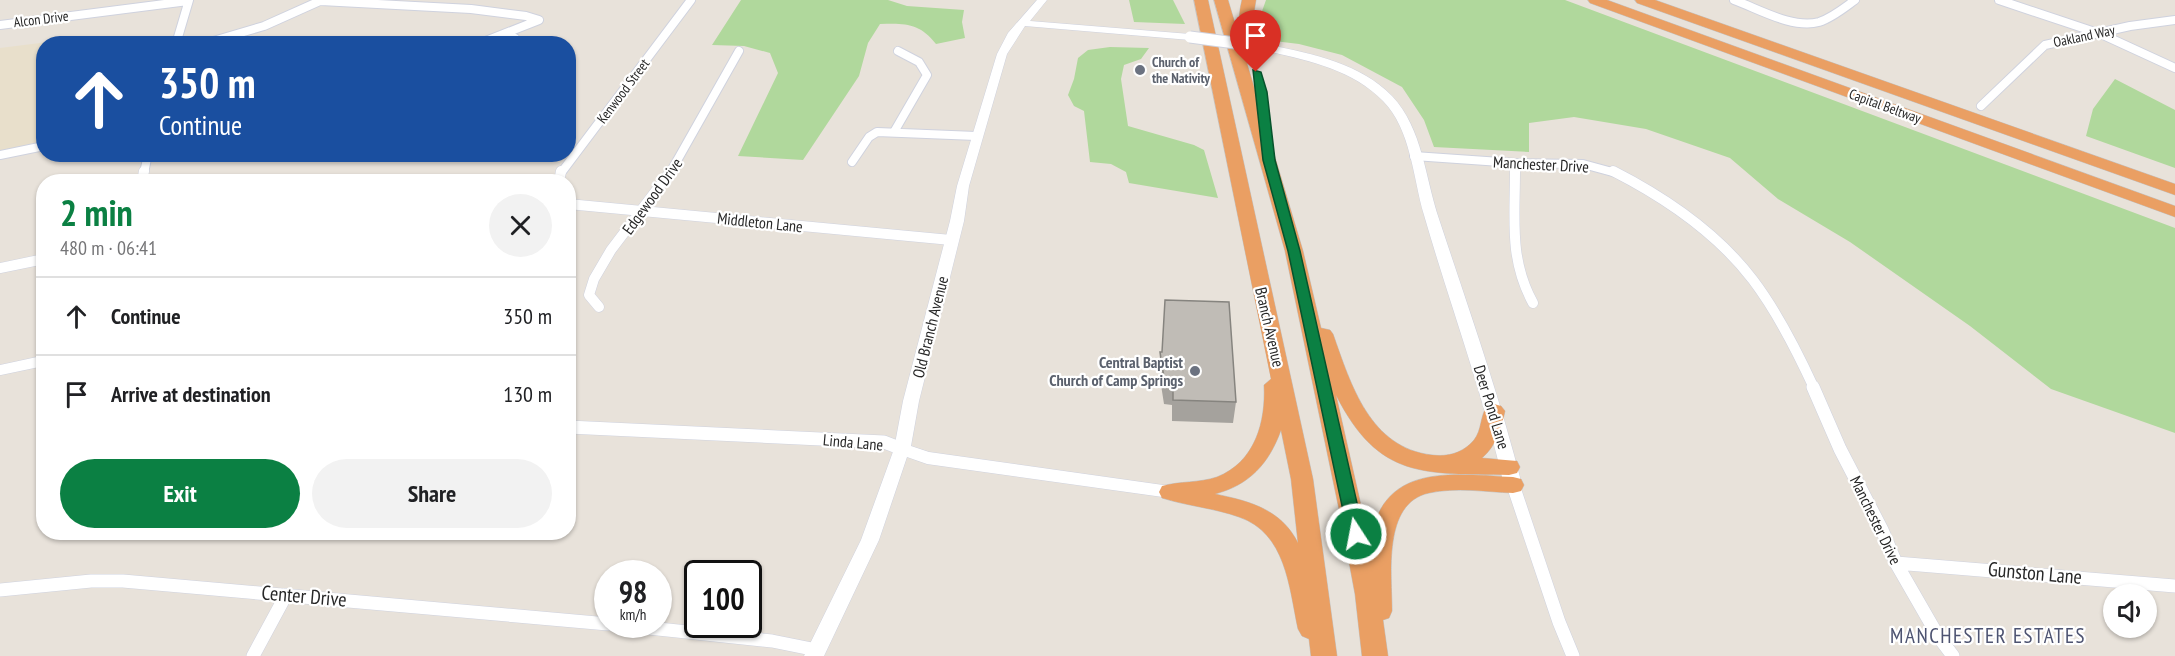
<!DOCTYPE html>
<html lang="en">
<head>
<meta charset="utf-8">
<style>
  body { margin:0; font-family:"PT Sans Narrow",sans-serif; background:#f2f2f2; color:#202124; height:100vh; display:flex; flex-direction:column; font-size:22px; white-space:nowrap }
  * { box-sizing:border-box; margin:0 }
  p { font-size:20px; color:#757577 }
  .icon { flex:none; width:33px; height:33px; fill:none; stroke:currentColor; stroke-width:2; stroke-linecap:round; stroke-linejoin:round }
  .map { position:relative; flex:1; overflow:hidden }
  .side { position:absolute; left:36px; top:174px; width:540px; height:366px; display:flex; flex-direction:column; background:#fff; border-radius:24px; box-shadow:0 2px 4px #0004 }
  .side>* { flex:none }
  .guide { position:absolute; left:36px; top:36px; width:540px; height:126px; border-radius:24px; box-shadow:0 2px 4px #0004; background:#1a4fa0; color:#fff; overflow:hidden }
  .buttons { position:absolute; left:2103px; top:584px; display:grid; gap:12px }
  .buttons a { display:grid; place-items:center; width:54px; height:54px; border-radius:50%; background:#fff; box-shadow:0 2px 4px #0004; font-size:30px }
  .speed { position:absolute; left:594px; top:560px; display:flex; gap:12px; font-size:30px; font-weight:700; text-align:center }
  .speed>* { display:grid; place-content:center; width:78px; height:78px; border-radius:50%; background:#fff; box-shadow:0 2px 4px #0004; line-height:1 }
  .speed small { font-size:15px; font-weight:400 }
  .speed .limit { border:3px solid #111; border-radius:9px; background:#fff; color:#111 }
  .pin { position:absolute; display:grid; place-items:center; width:51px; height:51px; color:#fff; margin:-62px -26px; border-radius:50% 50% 50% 0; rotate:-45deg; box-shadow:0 0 6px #0007 }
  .pin .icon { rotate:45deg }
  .me { position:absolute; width:66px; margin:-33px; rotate:349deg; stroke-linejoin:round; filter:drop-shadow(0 0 4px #0008) }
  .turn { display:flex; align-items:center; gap:21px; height:126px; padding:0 24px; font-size:27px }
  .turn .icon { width:78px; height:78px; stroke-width:2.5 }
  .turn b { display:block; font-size:42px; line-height:51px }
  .round { display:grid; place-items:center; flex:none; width:63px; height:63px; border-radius:32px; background:#f2f2f2 }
  .overview { display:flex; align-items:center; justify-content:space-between; height:102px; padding:0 24px }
  h1 { font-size:36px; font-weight:700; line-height:45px; color:#0b8043 }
  .cta { display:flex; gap:12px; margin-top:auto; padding:12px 24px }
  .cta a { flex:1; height:69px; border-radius:36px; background:#0b8043; color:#fff; font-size:24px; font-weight:700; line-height:69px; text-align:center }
  .cta a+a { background:#f2f2f2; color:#202124 }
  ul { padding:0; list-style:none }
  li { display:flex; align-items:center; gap:18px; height:78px; padding:0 24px; border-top:2px solid #e0e0e0 }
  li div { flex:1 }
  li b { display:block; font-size:22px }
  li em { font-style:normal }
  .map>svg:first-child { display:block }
</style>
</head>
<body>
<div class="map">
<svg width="2175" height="656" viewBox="0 0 2175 656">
  <rect width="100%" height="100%" fill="#e8e2da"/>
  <!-- education -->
  <path fill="#e8dfcb" d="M 96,36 L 93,43 L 44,44 L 43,141 L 0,151 L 0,48 Z"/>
  <!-- green -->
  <path fill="#b0d89c" d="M 741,0 L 888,0 L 907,6 L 964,10 L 962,22 L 965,38 L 936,44 C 920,23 905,23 880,24 L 868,43 L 859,76 L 803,160 L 738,156 L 778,73 L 770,53 L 744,46 L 712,45 Z
    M 1129,0 L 1173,0 L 1185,24 L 1134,22 Z
    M 1266,0 L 1565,0 L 2175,228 L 2175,433 L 2051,389 L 1970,326 L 1850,242 L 1778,199 L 1730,158 L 1646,129 L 1574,117 L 1529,123 L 1529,152 L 1434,147 L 1424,120 L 1402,87 L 1342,55 L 1299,44 L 1259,39 L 1261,14 Z
    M 1110,47 L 1149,48 L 1141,59 L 1124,65 L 1121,79 L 1128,126 L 1194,145 L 1204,150 L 1218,198 L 1129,183 L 1126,172 L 1111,164 L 1090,162 L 1084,111 L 1074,106 L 1068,95 L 1074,79 L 1078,58 L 1088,50 Z
    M 2115,79 L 2175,110 L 2175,168 L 2086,136 L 2093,109 Z"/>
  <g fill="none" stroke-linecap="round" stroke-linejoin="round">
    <defs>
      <path id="street-far2" d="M 1734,0 C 1759,9 1792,29 1819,22 C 1832,18 1844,8 1855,0
        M 1999,0 L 2101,34 L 2175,68
        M 321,1 L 471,9 L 526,16 L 539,20 L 478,44
        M 0,25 L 188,1
        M 505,34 L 515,38 L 512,44
        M 176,44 L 189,0
        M 203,44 L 264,26 L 322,0
        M 1981,106 L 2045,45 L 2130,26 L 2175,20
        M 894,132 L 927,75 L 919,62 L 898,51
        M 0,155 L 44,146
        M 1414,156 L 1515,163 L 1583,164 L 1616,173
        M 852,162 L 869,137 L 877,132 L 976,136
        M 1515,163 L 1515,173
        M 144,173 L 148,154
        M 561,173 L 691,0
        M 670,173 L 739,51"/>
      <path id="street-far1" d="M 1515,171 C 1515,220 1509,259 1533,303
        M 1613,171 C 1664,197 1718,234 1753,280 C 1778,313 1797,351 1814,388
        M 142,182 L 144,171
        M 559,182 L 561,171
        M 568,204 L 951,240
        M 0,268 L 44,259
        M 599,307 L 589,295 L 594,279 L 611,250 L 671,171
        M 0,370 L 38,362"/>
      <path id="street" d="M 1813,387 L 1840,449 L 1882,530 L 1896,563 L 1938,636 L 1953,656
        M 568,427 L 884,442 L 902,449
        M 1513,485 L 1559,622 L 1573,656
        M 1896,563 L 2175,586
        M 0,590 L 91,581 L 123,581 L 608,624
        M 611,624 L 772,641 L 817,650
        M 253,656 L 286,595"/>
      <path id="secondary" d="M 1037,0 L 1047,0 L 1030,21 L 1190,34 L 1195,37 L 1190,40 L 1025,26 L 1007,54 L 969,186 L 964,221 L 919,401 L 911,446 L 929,452 L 1170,486 L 1176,487 L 1179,492 L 1176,497 L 1170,498 L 927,464 L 907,457 L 879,540 L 824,656 L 804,656 L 861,540 L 894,449 L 903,401 L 950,221 L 957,186 L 997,54 L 1008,33 Z
        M 1258,43 C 1304,52 1358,61 1392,96 C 1423,129 1425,178 1439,219 C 1468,307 1499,394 1522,485 L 1519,490 L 1513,491 L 1507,490 L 1504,485 C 1483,393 1450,305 1424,215 C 1413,178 1411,129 1383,101 C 1349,66 1299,59 1254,48 L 1254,44 Z"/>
      <path id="highway" d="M 1194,0 L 1208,0 L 1313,479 L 1337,656 L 1311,656 L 1309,639 L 1302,636 L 1298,629 C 1289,587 1286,533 1239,517 C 1214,508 1187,506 1162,498 L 1159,492 L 1162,486 C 1180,481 1199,483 1217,477 C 1255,462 1266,422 1264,385 L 1271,379 ZM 1281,430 L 1291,479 L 1298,543 C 1281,509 1249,501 1215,494 C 1249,485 1269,464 1281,430 Z
        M 1214,0 L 1228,0 L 1303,251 L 1321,328 L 1330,330 L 1333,334 C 1351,385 1370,448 1432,455 C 1448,457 1463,453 1474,440 C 1482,430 1480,416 1487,406 L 1494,404 L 1501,406 L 1505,411 C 1501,429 1496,446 1482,458 L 1517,461 L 1520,467 L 1517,473 L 1509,475 C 1424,473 1379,480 1336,395 L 1370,545 C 1380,462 1450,474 1513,477 L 1521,479 L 1524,485 L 1521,491 L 1513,493 C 1486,492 1456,487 1429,493 C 1382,503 1392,575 1392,611 L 1389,618 L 1383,620 L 1388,656 L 1362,656 L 1355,594 L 1340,514 L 1285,251 Z
        M 1242,0 L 1256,0 L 1252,24 L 1261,63 L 1254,67 L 1247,63 C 1241,41 1236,22 1242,0 Z
        M 1588,0 L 1607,0 L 2175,206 L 2175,217 L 1590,3 Z
        M 1635,0 L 1655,0 L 2175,184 L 2175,195 L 1637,3 Z"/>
    </defs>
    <!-- street-far2 casing -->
    <use href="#street-far2" stroke="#cfd2de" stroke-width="10"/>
    <!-- street-far1 casing -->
    <use href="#street-far1" stroke="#cfd2de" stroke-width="11"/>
    <!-- street casing -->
    <use href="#street" stroke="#cfd2de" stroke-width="14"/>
    <!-- secondary casing -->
    <use href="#secondary" stroke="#cfd2de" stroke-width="1"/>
    <!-- highway casing -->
    <use href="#highway" stroke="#c3c3c3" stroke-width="1"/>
    <!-- street-far2 -->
    <use href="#street-far2" stroke="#fff" stroke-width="8"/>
    <!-- street-far1 -->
    <use href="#street-far1" stroke="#fff" stroke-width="10"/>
    <!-- street -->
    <use href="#street" stroke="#fff" stroke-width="13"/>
    <!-- secondary -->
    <use href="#secondary" fill="#fff" fill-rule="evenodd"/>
    <!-- highway -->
    <use href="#highway" fill="#ea9f63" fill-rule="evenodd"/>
    <defs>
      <path id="secondary-bridge" d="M 1190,37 L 1258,46"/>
    </defs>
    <!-- secondary-bridge casing -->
    <use href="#secondary-bridge" stroke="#cfd2de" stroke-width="13" stroke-linecap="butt"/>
    <!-- secondary-bridge -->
    <use href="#secondary-bridge" stroke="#fff" stroke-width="11"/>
  </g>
  <!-- wall -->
  <path fill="#a5a29d" d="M 1160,352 L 1236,402 L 1233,423 L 1172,421 L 1172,405 L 1164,404 L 1159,372 Z"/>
  <!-- building -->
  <path fill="#c0bcb6" stroke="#86847f" stroke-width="1.5" d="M 1165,300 L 1229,302 L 1236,402 L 1173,400 L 1173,384 L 1165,384 L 1160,352 L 1162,352 Z"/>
  <!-- route -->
  <path fill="#0b8043" stroke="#07532c" stroke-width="1.5" d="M 1253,70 L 1261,72 L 1267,92 L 1275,160 L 1300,251 L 1364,534 L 1362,539 L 1356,540 L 1350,539 L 1348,534 L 1288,251 L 1263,160 Z"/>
  <!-- markers -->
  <g fill="#6b7280" stroke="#fff" stroke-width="2">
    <circle cx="1140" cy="70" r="6"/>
    <circle cx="1195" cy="371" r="6"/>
  </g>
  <g text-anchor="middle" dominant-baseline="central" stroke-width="4.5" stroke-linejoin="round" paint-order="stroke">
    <!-- far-street labels -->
    <g font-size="14" fill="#272727" stroke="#fff">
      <text transform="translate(41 19) rotate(-7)">Alcon Drive</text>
      <text transform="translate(2084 36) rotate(-12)">Oakland Way</text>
      <text transform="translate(623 91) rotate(-53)">Kenwood Street</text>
      <text transform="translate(1885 106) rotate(20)">Capital Beltway</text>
    </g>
    <!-- far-worship labels -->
    <g font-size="14" font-weight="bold" fill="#5b616d" stroke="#fff" text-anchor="start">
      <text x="1152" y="62">Church of<tspan x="1152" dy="16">the Nativity</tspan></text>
    </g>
    <!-- street labels -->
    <g font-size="16" fill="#272727" stroke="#fff">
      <text transform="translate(1541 164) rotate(3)">Manchester Drive</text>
      <text transform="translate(652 196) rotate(-54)">Edgewood Drive</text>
      <text transform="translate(760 222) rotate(6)">Middleton Lane</text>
      <text transform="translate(930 327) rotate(-76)">Old Branch Avenue</text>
      <text transform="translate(1270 327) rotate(77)">Branch Avenue</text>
      <text transform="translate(1492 407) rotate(73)">Deer Pond Lane</text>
      <text transform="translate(853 442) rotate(5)">Linda Lane</text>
      <text transform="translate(1876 520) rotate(64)">Manchester Drive</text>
    </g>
    <!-- worship labels -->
    <g font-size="16" font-weight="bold" fill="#5b616d" stroke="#fff" text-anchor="end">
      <text x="1183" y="362">Central Baptist<tspan x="1183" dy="18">Church of Camp Springs</tspan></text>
    </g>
    <!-- near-street labels -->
    <g font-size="20" fill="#272727" stroke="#fff">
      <text transform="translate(2035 573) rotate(5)">Gunston Lane</text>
      <text transform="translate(304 596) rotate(5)">Center Drive</text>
    </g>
    <!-- near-neighbourhood labels -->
    <g font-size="21" letter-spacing="1.5" fill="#4d5371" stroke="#fff">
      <text x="1988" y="635">MANCHESTER ESTATES</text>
    </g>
  </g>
</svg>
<div class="buttons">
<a><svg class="icon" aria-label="sound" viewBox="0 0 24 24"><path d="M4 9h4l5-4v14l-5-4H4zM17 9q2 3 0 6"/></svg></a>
</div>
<div class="speed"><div>98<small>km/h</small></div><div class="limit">100</div></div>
<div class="pin" style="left:1256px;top:72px;background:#d93025"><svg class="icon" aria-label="arrive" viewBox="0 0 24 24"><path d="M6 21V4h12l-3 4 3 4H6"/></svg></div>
<svg class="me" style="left:1356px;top:534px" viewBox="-20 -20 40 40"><circle r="17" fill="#0b8043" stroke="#fff" stroke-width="3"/><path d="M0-11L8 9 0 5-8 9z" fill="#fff"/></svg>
<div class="guide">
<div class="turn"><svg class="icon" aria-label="ahead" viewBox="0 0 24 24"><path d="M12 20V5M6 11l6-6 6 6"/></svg><div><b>350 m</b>Continue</div></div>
</div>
<section class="side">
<div class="overview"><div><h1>2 min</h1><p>480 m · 06:41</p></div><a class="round"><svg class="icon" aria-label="close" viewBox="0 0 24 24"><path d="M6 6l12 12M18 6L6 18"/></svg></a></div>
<ul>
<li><svg class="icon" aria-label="ahead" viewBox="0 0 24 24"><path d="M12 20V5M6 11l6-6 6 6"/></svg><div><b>Continue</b></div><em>350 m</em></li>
<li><svg class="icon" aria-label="arrive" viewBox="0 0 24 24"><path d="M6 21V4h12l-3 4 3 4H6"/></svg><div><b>Arrive at destination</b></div><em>130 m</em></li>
</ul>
<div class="cta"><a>Exit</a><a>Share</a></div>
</section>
</div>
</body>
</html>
